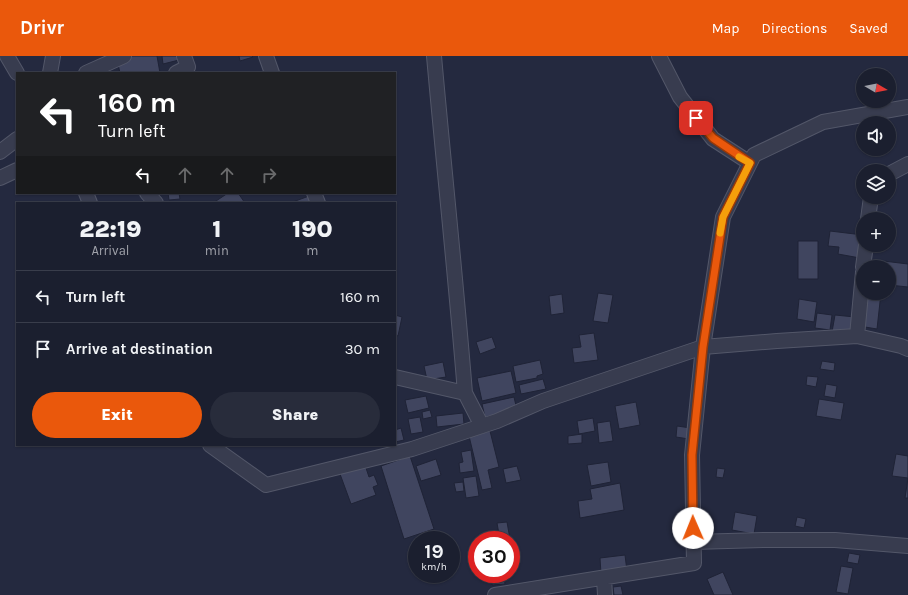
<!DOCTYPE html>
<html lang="en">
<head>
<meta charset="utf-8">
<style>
  body { margin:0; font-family:Karla,sans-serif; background:#282c3b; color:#f1f3f6; height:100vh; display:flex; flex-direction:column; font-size:15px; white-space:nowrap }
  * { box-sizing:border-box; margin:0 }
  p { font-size:13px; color:#a0a2aa }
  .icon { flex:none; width:22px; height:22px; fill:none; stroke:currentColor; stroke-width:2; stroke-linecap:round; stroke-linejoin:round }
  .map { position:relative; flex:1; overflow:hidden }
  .drawer { position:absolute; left:16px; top:146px; width:380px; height:244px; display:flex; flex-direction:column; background:#1b1f2f; border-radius:0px; box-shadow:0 1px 3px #0004,0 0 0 1px #393d4b }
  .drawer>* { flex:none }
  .top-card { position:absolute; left:16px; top:16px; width:380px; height:122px; border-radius:0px; box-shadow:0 1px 3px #0004,0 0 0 1px #393d4b; background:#202124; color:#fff; overflow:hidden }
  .needle { width:26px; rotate:100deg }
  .controls { position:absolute; left:856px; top:12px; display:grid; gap:8px }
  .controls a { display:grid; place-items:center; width:40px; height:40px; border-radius:50%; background:#1b1f2f; box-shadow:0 1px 3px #0004,0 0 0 1px #393d4b; font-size:20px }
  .speed { position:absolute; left:408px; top:475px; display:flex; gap:8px; font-size:20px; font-weight:700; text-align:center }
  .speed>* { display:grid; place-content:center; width:52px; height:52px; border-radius:50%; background:#1b1f2f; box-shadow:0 1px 3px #0004,0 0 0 1px #393d4b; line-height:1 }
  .speed small { font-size:10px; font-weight:400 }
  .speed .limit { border:6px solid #d22; background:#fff; color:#111 }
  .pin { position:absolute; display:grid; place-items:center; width:34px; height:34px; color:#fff; margin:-17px; border-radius:8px; box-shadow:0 2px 6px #0006 }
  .me { position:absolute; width:44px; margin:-22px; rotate:359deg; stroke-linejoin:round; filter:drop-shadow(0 0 3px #0008) }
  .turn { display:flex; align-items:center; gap:14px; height:84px; padding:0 16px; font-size:18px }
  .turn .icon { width:52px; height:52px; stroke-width:2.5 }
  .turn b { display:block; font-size:28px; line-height:34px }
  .lanes { display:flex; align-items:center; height:38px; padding:0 16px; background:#0003; justify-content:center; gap:20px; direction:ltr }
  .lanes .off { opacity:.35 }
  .eta { display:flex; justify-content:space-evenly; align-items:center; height:68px; text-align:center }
  .eta b { font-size:24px; font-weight:800; line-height:28px }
  .primary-button { display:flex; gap:8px; margin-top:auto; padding:8px 16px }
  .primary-button a { flex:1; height:46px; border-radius:24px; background:#ea580c; color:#fff; font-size:16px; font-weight:800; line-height:46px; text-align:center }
  .primary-button a+a { background:#282c3b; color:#f1f3f6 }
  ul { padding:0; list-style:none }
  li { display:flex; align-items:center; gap:12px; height:52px; padding:0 16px; border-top:1px solid #393d4b }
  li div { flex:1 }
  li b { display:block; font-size:15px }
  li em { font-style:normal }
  header { display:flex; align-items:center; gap:24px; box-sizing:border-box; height:56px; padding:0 20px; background:#ea580c; color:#fff }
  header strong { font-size:19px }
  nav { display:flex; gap:22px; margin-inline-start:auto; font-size:14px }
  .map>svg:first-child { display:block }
</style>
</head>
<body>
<header>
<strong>Drivr</strong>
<nav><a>Map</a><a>Directions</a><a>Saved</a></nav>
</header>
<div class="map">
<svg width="908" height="539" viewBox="0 0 908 539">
  <rect width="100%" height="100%" fill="#24293f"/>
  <!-- building -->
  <path fill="#40455f" stroke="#1f2336" d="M 132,0 L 157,0 L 160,17 L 120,17 L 118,8 L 122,2 Z
    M 162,0 L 178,0 L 179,4 L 163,8 Z
    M 239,0 L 252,0 L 253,1 L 240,5 Z
    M 168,137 L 179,137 L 180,143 L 169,144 Z
    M 228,137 L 238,137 L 245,147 L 213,147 Z
    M 309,140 L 311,147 L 290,147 Z
    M 830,175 L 863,179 L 860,202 L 838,198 L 839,191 L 828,190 Z
    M 798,185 L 818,185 L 818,223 L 798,223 Z
    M 867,203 L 908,208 L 908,231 L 889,229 L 889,211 L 866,211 Z
    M 598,237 L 613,239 L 608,267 L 593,265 Z
    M 863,237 L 881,237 L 877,273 L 859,270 Z
    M 562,238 L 564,257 L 551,259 L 549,240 Z
    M 799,243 L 817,246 L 814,266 L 797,263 Z
    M 817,257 L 832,259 L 830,274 L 815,272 Z
    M 395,259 L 402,261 L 398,280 L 395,279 Z
    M 835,259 L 855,261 L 852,279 L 832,276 Z
    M 594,277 L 598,304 L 574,307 L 572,292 L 581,291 L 579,279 Z
    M 492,281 L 496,292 L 480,298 L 476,286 Z
    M 540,304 L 543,318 L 537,320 L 537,322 L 516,326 L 513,310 Z
    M 822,305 L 835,307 L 834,315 L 820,313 Z
    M 443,306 L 446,321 L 427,324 L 424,310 Z
    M 511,315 L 516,337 L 482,345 L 477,322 Z
    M 807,320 L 818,321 L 816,331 L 806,329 Z
    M 543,323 L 546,333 L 521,338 L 519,329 Z
    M 826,328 L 837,330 L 835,342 L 824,340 Z
    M 426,340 L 429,352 L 408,357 L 405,344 Z
    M 514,341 L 517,354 L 485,361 L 482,348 Z
    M 819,343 L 844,347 L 841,364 L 816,360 Z
    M 636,346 L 640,369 L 619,373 L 615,350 Z
    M 430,354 L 432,361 L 423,363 L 422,356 Z
    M 463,357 L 464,368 L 437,371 L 436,360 Z
    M 420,361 L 423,376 L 411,378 L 408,363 Z
    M 593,362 L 595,375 L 579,378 L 577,365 Z
    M 610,365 L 613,385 L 599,387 L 597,367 Z
    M 677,370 L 691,372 L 689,383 L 676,381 Z
    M 401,372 L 404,384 L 395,386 L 395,374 Z
    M 490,375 L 499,411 L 488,414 L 492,432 L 482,434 L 469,380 Z
    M 582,378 L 582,387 L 568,388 L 568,380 Z
    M 471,394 L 474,415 L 460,417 L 459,407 L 463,406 L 461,396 Z
    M 896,398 L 908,400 L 908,442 L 905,442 L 908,422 L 892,420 Z
    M 410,400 L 434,473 L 404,483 L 381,410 Z
    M 436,403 L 441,419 L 421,425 L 416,410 Z
    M 608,406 L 611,426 L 591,430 L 587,409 Z
    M 365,409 L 369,421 L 374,419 L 378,429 L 373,431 L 376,439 L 351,448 L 340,418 Z
    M 517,410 L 521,424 L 506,427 L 503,413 Z
    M 717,412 L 725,413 L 723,422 L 716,421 Z
    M 476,420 L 479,440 L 466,442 L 463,422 Z
    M 463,426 L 464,435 L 456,436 L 454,427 Z
    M 620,427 L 624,454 L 580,462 L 578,445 L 592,443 L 590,433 Z
    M 735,456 L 757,460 L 754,478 L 732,474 Z
    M 797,461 L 806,463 L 804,472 L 795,470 Z
    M 507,466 L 510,483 L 500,484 L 497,467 Z
    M 849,497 L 860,499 L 858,508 L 847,506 Z
    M 625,499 L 627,515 L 601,518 L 600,502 Z
    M 841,510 L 853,512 L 848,538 L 836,536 Z
    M 723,516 L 733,539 L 714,539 L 707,523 Z
    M 492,518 L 504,518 L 505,528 L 492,529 Z
    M 621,530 L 623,539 L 614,539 L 613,531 Z"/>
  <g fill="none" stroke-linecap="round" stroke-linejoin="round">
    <defs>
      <path id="street" d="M 7,0 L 17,17
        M 266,0 L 272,17
        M 434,0 C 444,112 456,224 465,337
        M 659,0 L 680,41 L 713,83 L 750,107
        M 50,17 L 53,0
        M 86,17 L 124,0
        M 176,17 L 188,11 L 184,0
        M 0,96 L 17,83
        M 889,118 L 908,108
        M 0,122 L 17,114
        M 86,137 L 90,147
        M 147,137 L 156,147
        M 314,137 L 318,147
        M 868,163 L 871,141
        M 863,211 L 866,189
        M 857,280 L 901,290 L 908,293
        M 395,321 L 465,337 L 482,370
        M 210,389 L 266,429 L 412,393 L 497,365 L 543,345 L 703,291 L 777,285 L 857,280 L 863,216
        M 693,486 L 763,484 L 835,484 L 908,490
        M 604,522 L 605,539
        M 495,539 L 694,507 L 692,399 L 703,291 L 723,161 L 754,99 L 823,66 L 908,51"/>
    </defs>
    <!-- street casing -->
    <use href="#street" stroke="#535769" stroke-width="16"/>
    <!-- street -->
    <use href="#street" stroke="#383c4f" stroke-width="14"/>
  </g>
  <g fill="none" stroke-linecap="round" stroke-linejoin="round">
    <defs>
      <path id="route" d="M 693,472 L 692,399 L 703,291 L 723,161 L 750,107 L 713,82 L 696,62"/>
    </defs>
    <!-- route casing -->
    <use href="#route" stroke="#983908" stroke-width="10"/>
    <!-- route -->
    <use href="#route" stroke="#ea580c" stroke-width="7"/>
    <!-- slow -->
    <path stroke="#f59e0b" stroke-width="7" d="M 720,177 L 723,161 L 750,107 L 739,101"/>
  </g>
</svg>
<div class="controls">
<a><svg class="needle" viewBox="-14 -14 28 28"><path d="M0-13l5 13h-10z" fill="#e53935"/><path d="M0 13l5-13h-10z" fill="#a0a2aa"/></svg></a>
<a><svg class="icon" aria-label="sound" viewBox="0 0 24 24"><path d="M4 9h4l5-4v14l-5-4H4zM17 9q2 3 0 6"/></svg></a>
<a><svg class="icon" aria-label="layers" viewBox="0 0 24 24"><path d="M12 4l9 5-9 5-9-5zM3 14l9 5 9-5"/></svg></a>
<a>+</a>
<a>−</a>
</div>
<div class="speed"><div>19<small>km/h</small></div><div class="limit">30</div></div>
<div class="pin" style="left:696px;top:62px;background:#d93025"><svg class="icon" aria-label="arrive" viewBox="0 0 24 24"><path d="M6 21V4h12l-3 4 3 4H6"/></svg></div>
<svg class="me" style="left:693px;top:472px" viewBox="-20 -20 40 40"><circle r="19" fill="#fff"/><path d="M0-13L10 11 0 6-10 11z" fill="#ea580c"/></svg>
<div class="top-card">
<div class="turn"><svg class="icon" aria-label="left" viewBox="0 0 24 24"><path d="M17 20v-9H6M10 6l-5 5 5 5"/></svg><div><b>160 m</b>Turn left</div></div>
<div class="lanes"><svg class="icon" aria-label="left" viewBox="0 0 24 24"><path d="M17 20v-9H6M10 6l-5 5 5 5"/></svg><svg class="icon off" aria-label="ahead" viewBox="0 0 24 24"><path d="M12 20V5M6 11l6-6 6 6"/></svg><svg class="icon off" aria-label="ahead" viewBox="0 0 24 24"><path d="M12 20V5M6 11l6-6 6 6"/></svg><svg class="icon off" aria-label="right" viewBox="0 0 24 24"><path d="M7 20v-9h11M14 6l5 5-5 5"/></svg></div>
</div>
<section class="drawer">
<div class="eta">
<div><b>22:19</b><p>Arrival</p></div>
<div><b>1</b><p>min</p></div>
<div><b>190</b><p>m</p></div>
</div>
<ul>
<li><svg class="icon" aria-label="left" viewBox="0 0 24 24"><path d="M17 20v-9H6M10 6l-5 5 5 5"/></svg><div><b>Turn left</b></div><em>160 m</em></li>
<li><svg class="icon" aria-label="arrive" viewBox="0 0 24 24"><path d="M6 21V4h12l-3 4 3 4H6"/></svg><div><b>Arrive at destination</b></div><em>30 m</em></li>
</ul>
<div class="primary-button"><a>Exit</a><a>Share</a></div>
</section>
</div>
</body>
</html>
